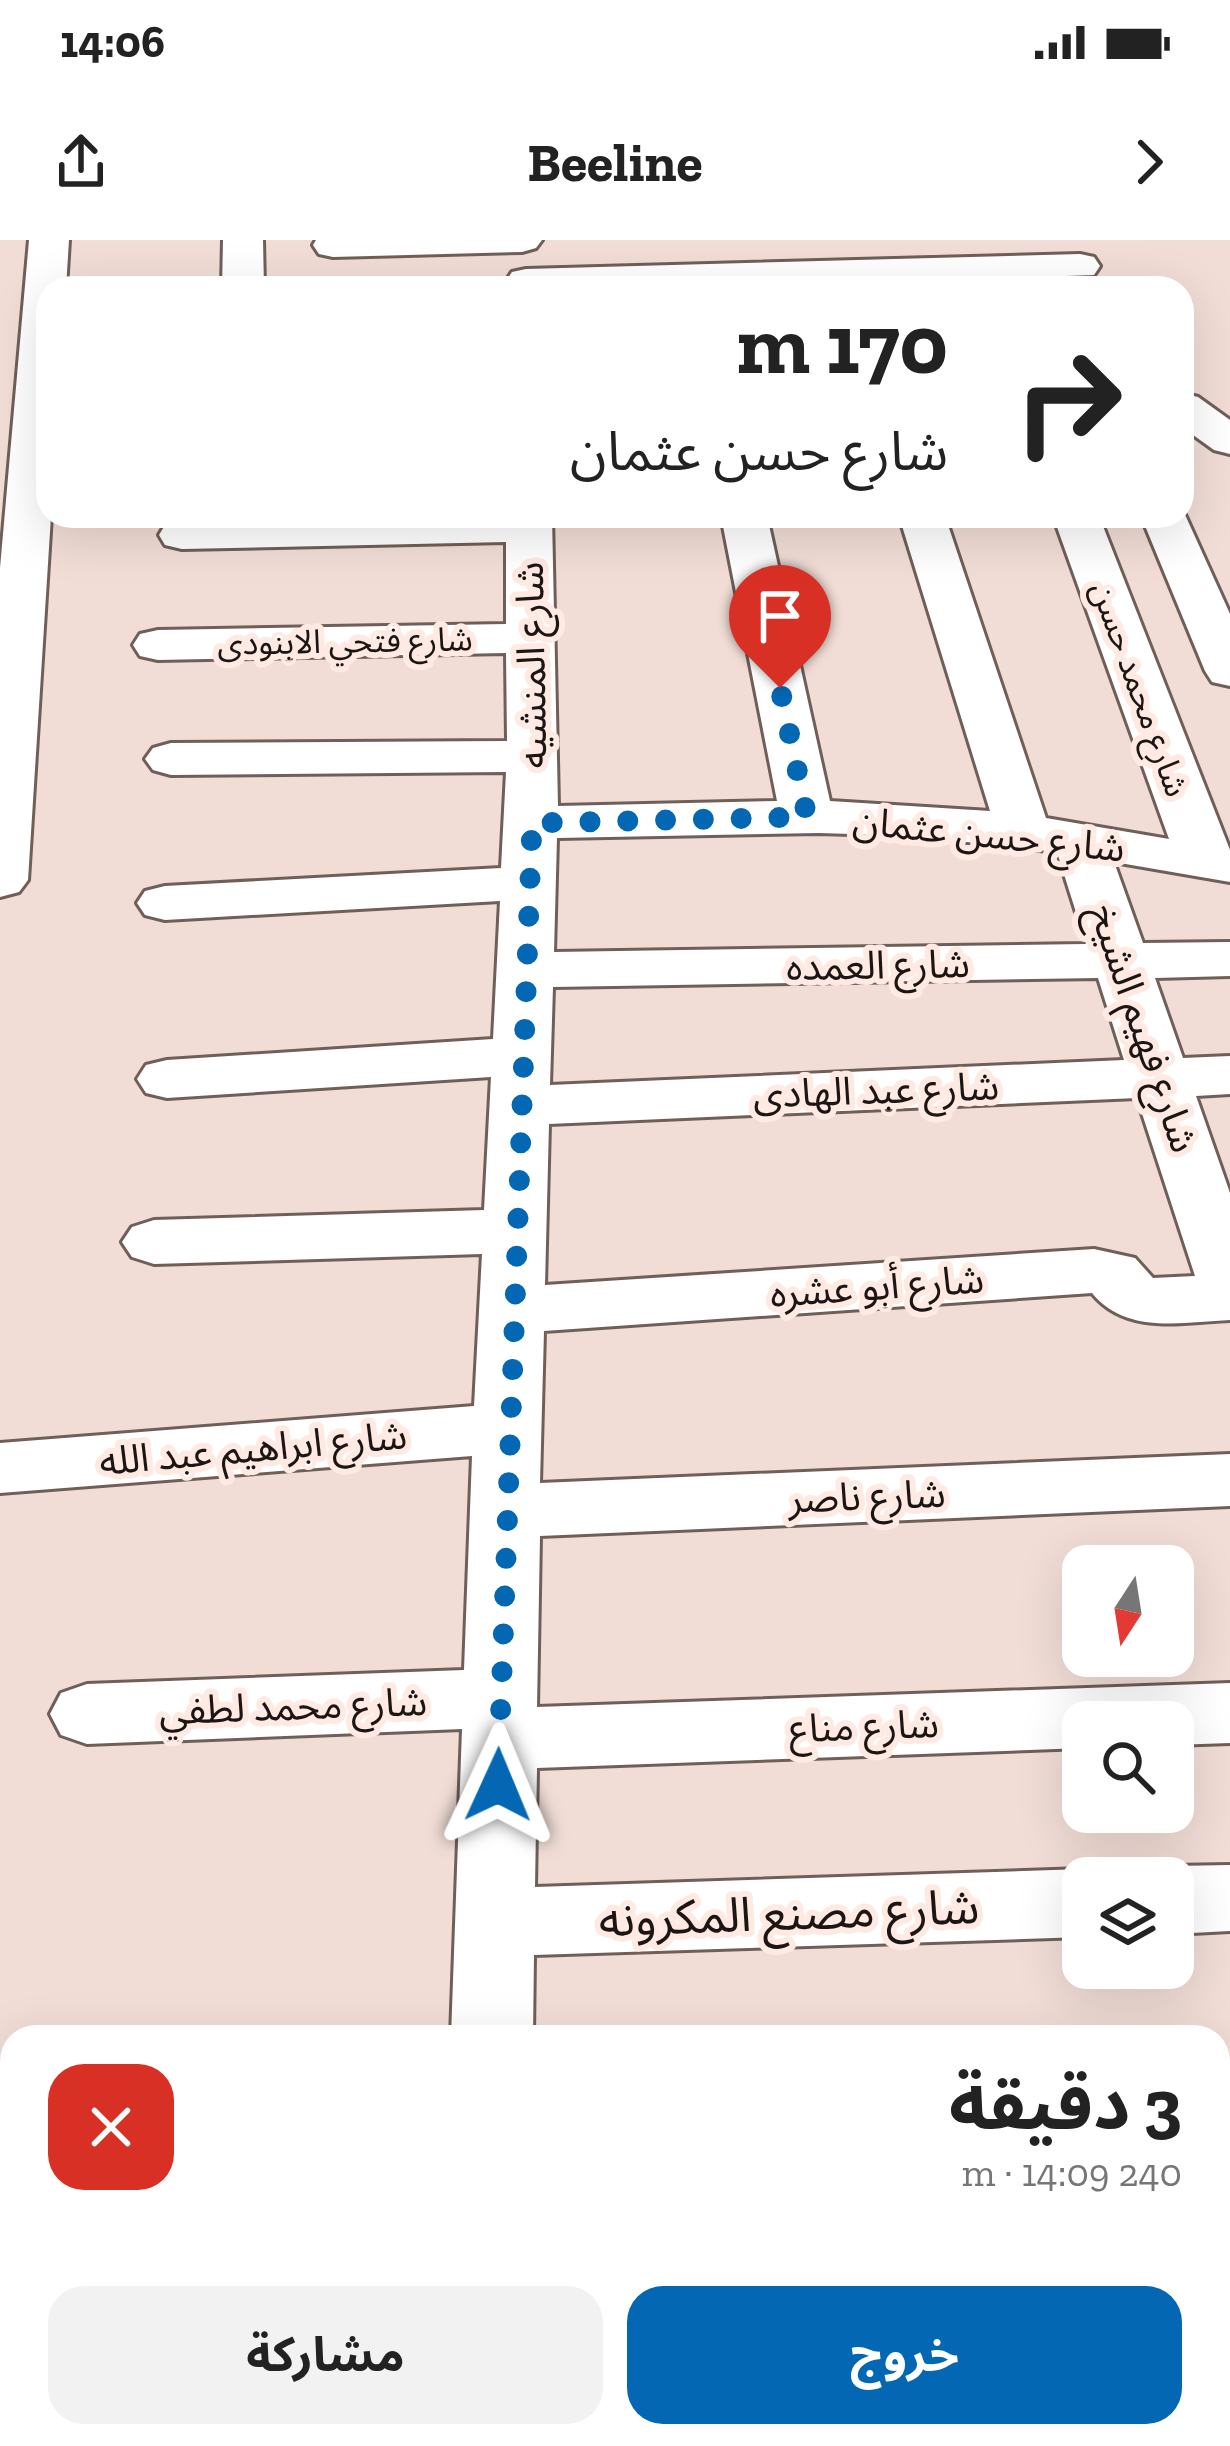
<!DOCTYPE html>
<html lang="ar">
<head>
<meta charset="utf-8">
<style>
  body { margin:0; font-family:"Zilla Slab","Noto Sans Arabic",serif; background:#f2f2f2; color:#222; direction:rtl; height:100vh; display:flex; flex-direction:column; font-size:45px; white-space:nowrap }
  * { box-sizing:border-box; margin:0 }
  p { font-size:39px; color:#767676 }
  .icon { flex:none; width:66px; height:66px; fill:none; stroke:currentColor; stroke-width:2; stroke-linecap:round; stroke-linejoin:round }
  .map { position:relative; flex:1; overflow:hidden; direction:ltr }
  .panel { position:absolute; left:0px; top:1785px; width:1230px; height:423px; display:flex; flex-direction:column; background:#fff; border-radius:36px 36px 0 0; box-shadow:0 12px 48px #0002; direction:rtl }
  .panel>* { flex:none }
  .guide { position:absolute; left:36px; top:36px; width:1158px; height:252px; border-radius:36px; box-shadow:0 12px 48px #0002; direction:rtl; background:#fff; color:#222; overflow:hidden }
  .needle { width:78px; rotate:192deg }
  .buttons { position:absolute; left:1062px; top:1305px; display:grid; gap:24px }
  .buttons a { display:grid; place-items:center; width:132px; height:132px; border-radius:24px; background:#fff; box-shadow:0 12px 48px #0002; font-size:60px }
  .pin { position:absolute; display:grid; place-items:center; width:102px; height:102px; color:#fff; margin:-123px -51px; border-radius:50% 50% 50% 0; rotate:-45deg; box-shadow:0 0 12px #0007 }
  .pin .icon { rotate:45deg }
  .me { position:absolute; width:132px; margin:-66px; rotate:1deg; stroke-linejoin:round; filter:drop-shadow(0 0 9px #0008) }
  .turn { display:flex; align-items:center; gap:42px; height:252px; padding:0 48px; font-size:54px }
  .turn .icon { width:156px; height:156px; stroke-width:2.5 }
  .turn b { display:block; font-size:84px; line-height:102px }
  .round { display:grid; place-items:center; flex:none; width:126px; height:126px; border-radius:36px; background:#f2f2f2 }
  .headline { display:flex; align-items:center; justify-content:space-between; height:204px; padding:0 48px }
  h1 { font-size:72px; font-weight:700; line-height:90px }
  .action { display:flex; gap:24px; margin-top:auto; padding:24px 48px }
  .action a { flex:1; height:138px; border-radius:36px; background:#0367b4; color:#fff; font-size:48px; font-weight:700; line-height:138px; text-align:center }
  .action a+a { background:#f2f2f2; color:#222 }
  .status { display:flex; justify-content:space-between; align-items:center; height:84px; padding:0 60px; background:#fff; direction:ltr }
  .status svg { height:33px; fill:currentColor }
  header { display:flex; justify-content:space-between; align-items:center; height:156px; padding:0 48px; background:#fff; font-size:54px; font-weight:700 }
  .map>svg:first-child { display:block }
</style>
</head>
<body>
<div class="status"><b>14:06</b><svg viewBox="0 0 49 12"><path d="M0 12V9h3v3zM5 12V6h3v6zM10 12V3h3v9zM15 12V0h3v12zM26 1h20v11H26zM47 4h2v5h-2z"/></svg></div>
<header><svg class="icon" aria-label="forward" viewBox="0 0 24 24"><path d="M9 5l7 7-7 7"/></svg>Beeline<svg class="icon" aria-label="share" viewBox="0 0 24 24"><path d="M12 15V3M7 8l5-5 5 5M5 13v7h14v-7"/></svg></header>
<div class="map">
<svg width="1230" height="2206" viewBox="0 0 1230 2206">
  <rect width="100%" height="100%" fill="#f1ddd6"/>
  <g fill="none" stroke-linecap="round" stroke-linejoin="round">
    <defs>
      <path id="minor" d="M 29,0 L 69,0 L 66,48 L 48,48 L 51,276 L 28,640 L 19,652 L 0,657 L 0,328 Z
        M 223,0 L 263,0 L 264,48 L 222,48 Z
        M 316,0 L 542,0 L 536,8 L 522,12 L 333,17 L 319,14 L 313,5 Z
        M 1080,14 L 1094,17 L 1100,26 L 1094,35 L 720,48 L 510,48 L 506,41 L 512,32 L 526,29 Z
        M 1182,153 L 1198,157 L 1230,180 L 1230,214 L 1214,210 L 1182,187 Z
        M 1182,268 L 1230,374 L 1230,446 L 1212,442 L 1205,431 L 1141,276 L 1182,276 Z
        M 397,276 L 552,276 L 558,566 L 777,561 L 721,276 L 767,276 L 830,561 L 990,571 L 899,276 L 945,276 L 1046,578 L 1169,599 L 1053,276 L 1099,276 L 1230,610 L 1230,642 L 1114,622 L 1143,703 L 1230,702 L 1230,736 L 1155,738 L 1183,818 L 1230,816 L 1230,854 L 1196,856 L 1230,953 L 1230,1080 C 1182,1082 1126,1095 1092,1053 L 544,1091 L 540,1243 L 1230,1214 L 1230,1266 L 540,1296 L 537,1467 L 1230,1443 L 1230,1503 L 1173,1505 L 1173,1482 L 1083,1482 L 1083,1508 L 537,1528 L 535,1647 L 1083,1629 L 1107,1638 L 1083,1638 L 1083,1697 L 534,1715 L 533,1797 L 451,1797 L 462,1489 L 87,1504 L 61,1495 L 50,1474 L 61,1453 L 87,1444 L 464,1430 L 472,1216 L 0,1253 L 0,1203 L 474,1166 L 482,1014 L 154,1024 L 132,1017 L 122,1002 L 132,987 L 154,980 L 484,970 L 491,837 L 167,858 L 146,853 L 137,839 L 146,825 L 167,820 L 493,799 L 500,661 L 165,680 L 145,675 L 137,663 L 145,651 L 165,646 L 501,628 L 506,532 L 171,535 L 153,530 L 145,519 L 153,508 L 171,503 L 507,501 L 506,413 L 158,420 L 140,416 L 133,405 L 140,394 L 158,390 L 506,384 L 506,302 L 182,309 L 165,305 L 159,295 L 165,285 L 182,281 ZM 819,593 L 914,596 L 1057,612 L 1086,704 L 554,712 L 557,598 ZM 1098,738 L 1124,820 L 550,845 L 553,747 ZM 1137,858 L 1195,1036 L 1153,1038 L 1135,1018 L 1094,1009 L 545,1045 L 549,884 Z
        M 1230,1625 L 1230,1691 L 1173,1694 L 1173,1638 L 1145,1636 L 1173,1626 Z
        M 12,1884 L 12,1962 L 0,1963 L 0,1885 Z
        M 1218,1916 L 1230,1916 L 1230,1996 L 1218,1996 Z
        M 436,2196 L 528,2196 L 527,2206 L 435,2206 Z"/>
    </defs>
    <!-- minor casing -->
    <use href="#minor" stroke="#705f59" stroke-width="6"/>
    <!-- minor -->
    <use href="#minor" fill="#fff" fill-rule="evenodd"/>
  </g>
  <g fill="none" stroke-linecap="round" stroke-linejoin="round">
    <!-- route -->
    <path stroke="#0367b4" stroke-width="21" stroke-dasharray="0 37.8" d="M 498,1545 L 532,583 L 807,577 L 780,448"/>
  </g>
  <g text-anchor="middle" dominant-baseline="central" stroke-width="12" stroke-linejoin="round" paint-order="stroke">
    <!-- far-street labels -->
    <g font-size="33" fill="#1c1513" stroke="#feeae3">
      <text transform="translate(345 401) rotate(-1)">شارع فتحي الابنودى</text>
      <text transform="translate(1140 449) rotate(70)">شارع محمد حسن</text>
    </g>
    <!-- street labels -->
    <g font-size="39" fill="#1c1513" stroke="#feeae3">
      <text transform="translate(531 425) rotate(-91)">شارع المنشيه</text>
      <text transform="translate(989 594) rotate(6)">شارع حسن عثمان</text>
      <text transform="translate(878 725) rotate(-1)">شارع العمده</text>
      <text transform="translate(1144 788) rotate(71)">شارع فهيم الشيخ</text>
      <text transform="translate(876 850) rotate(-2)">شارع عبد الهادى</text>
      <text transform="translate(877 1046) rotate(-4)">شارع أبو عشره</text>
      <text transform="translate(253 1208) rotate(-5)">شارع ابراهيم عبد الله</text>
      <text transform="translate(867 1256) rotate(-2)">شارع ناصر</text>
      <text transform="translate(293 1466) rotate(-2)">شارع محمد لطفي</text>
      <text transform="translate(864 1486) rotate(-2)">شارع مناع</text>
    </g>
    <!-- near-street labels -->
    <g font-size="48" fill="#1c1513" stroke="#feeae3">
      <text transform="translate(789 1673) rotate(-2)">شارع مصنع المكرونه</text>
    </g>
  </g>
</svg>
<div class="buttons">
<a><svg class="needle" viewBox="-14 -14 28 28"><path d="M0-13l5 13h-10z" fill="#e53935"/><path d="M0 13l5-13h-10z" fill="#767676"/></svg></a>
<a><svg class="icon" aria-label="search" viewBox="0 0 24 24"><circle cx="10" cy="10" r="6"/><path d="M15 15l6 6"/></svg></a>
<a><svg class="icon" aria-label="layers" viewBox="0 0 24 24"><path d="M12 4l9 5-9 5-9-5zM3 14l9 5 9-5"/></svg></a>
</div>
<div class="pin" style="left:780px;top:448px;background:#d93025"><svg class="icon" aria-label="arrive" viewBox="0 0 24 24"><path d="M6 21V4h12l-3 4 3 4H6"/></svg></div>
<svg class="me" style="left:498px;top:1545px" viewBox="-20 -20 40 40"><path d="M0-17L14 15 0 8-14 15z" fill="#0367b4" stroke="#fff" stroke-width="4"/></svg>
<div class="guide">
<div class="turn"><svg class="icon" aria-label="right" viewBox="0 0 24 24"><path d="M7 20v-9h11M14 6l5 5-5 5"/></svg><div><b>170 m</b>شارع حسن عثمان</div></div>
</div>
<section class="panel">
<div class="headline"><div><h1>3 دقيقة</h1><p>240 m · 14:09</p></div><a class="round" style="background:#d93025;color:#fff"><svg class="icon" aria-label="close" viewBox="0 0 24 24"><path d="M6 6l12 12M18 6L6 18"/></svg></a></div>
<div class="action"><a>خروج</a><a>مشاركة</a></div>
</section>
</div>
</body>
</html>
